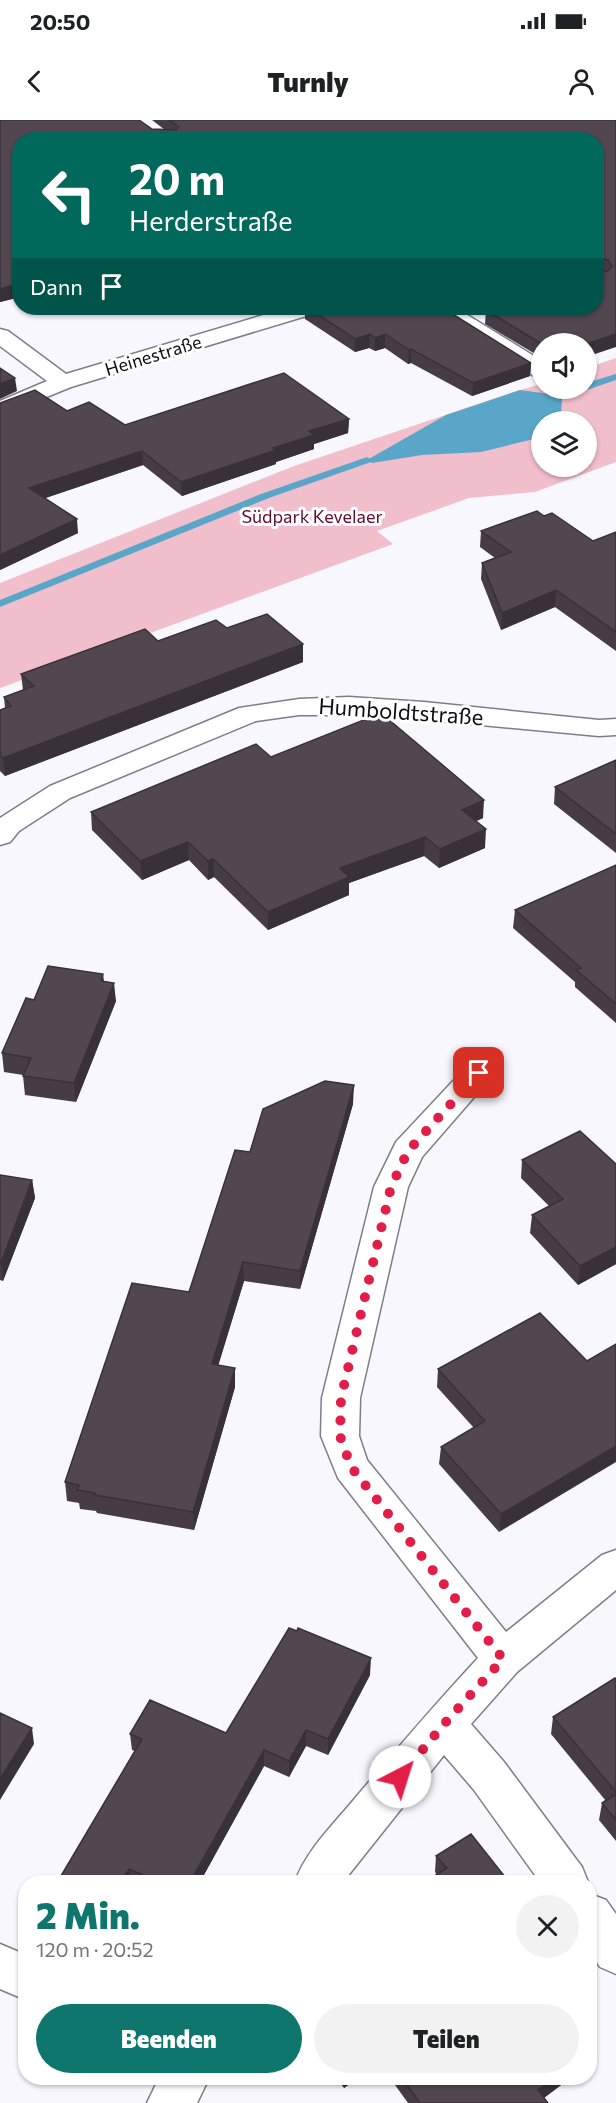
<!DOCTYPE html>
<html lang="de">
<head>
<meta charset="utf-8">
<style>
  body { margin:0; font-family:Commissioner,sans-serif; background:#f2f2f2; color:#202124; height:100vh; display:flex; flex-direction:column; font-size:22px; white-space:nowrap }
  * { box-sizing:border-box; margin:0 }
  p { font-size:20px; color:#757577 }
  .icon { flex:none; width:33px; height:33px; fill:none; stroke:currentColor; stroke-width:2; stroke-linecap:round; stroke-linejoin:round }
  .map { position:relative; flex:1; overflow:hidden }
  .details { position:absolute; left:18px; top:1755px; width:579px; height:210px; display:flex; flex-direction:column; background:#fff; border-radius:24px; box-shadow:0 2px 4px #0004 }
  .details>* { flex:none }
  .guide { position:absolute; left:12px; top:12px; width:592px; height:183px; border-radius:24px; box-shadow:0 2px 4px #0004; background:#00695c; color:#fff; overflow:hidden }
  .fabs { position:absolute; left:531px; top:213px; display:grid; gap:12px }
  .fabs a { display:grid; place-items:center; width:66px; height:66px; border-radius:50%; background:#fff; box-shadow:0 2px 4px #0004; font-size:30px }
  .pin { position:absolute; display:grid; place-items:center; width:51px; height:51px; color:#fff; margin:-26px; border-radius:12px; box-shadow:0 3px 9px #0006 }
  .me { position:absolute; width:66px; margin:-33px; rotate:40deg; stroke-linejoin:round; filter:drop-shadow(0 0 4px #0008) }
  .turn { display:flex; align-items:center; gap:21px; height:126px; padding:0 18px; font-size:27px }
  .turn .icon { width:78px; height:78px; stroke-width:2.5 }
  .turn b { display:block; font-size:42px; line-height:51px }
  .then { display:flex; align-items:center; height:57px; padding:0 18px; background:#0003; gap:12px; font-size:22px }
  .round { display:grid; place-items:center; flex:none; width:63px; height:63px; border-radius:32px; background:#f2f2f2 }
  .headline { display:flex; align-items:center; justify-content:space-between; height:102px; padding:0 18px }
  h1 { font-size:36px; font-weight:800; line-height:45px; color:#0f766e }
  .primary-button { display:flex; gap:12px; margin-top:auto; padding:12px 18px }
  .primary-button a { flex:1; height:69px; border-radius:36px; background:#0f766e; color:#fff; font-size:24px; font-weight:800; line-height:69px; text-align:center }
  .primary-button a+a { background:#f2f2f2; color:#202124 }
  .status { display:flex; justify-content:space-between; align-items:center; height:42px; padding:0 30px; background:#fff; direction:ltr }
  .status svg { height:16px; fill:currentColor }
  header { display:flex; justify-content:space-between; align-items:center; height:78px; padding:0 18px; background:#fff; font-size:27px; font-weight:800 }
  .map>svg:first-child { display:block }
</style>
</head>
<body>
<div class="status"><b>20:50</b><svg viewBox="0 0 49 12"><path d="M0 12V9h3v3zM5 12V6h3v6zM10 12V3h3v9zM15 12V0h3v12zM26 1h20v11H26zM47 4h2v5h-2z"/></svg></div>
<header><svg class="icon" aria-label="back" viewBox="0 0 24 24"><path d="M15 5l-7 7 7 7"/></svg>Turnly<svg class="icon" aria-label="person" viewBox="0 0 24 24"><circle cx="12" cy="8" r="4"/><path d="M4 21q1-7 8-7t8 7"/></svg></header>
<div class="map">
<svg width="616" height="1983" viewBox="0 0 616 1983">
  <rect width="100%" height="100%" fill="#f8f7fe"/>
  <!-- green -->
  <path fill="#f1becc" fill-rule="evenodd" d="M 616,238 L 616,342 L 535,372 L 469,378 L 377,411 L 393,424 L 0,568 L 0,463 L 294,346 L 520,270 L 541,264 L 542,268 L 586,268 L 587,248 ZM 542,302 L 586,302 L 586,346 L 542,346 Z"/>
  <!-- water -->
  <path fill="#59a6c8" d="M 520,270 L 557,275 L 562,279 L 561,295 L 555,301 L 542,302 L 541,315 L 538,318 L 481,332 L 422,335 L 372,343 L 367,340 L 446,295 Z"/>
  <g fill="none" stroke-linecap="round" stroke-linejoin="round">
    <!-- stream -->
    <path fill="#59a6c8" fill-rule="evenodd" d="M 616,254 L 616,260 L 563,278 L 554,276 L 571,268 L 586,268 L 586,263 Z
      M 367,337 L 372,340 L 371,342 L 269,378 L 0,487 L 0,480 L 261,374 Z"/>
    <defs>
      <path id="minor" d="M 287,188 L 319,188 L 316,193 L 71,267 L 0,296 L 0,281 L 47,261 L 0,226 L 0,209 L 8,211 L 66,254 Z
        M 431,188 L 456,188 L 542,241 L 542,258 L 534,256 L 434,193 Z
        M 349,577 L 424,582 L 599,600 L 616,599 L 616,615 L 599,616 L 374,595 L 299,595 L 256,601 L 70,678 L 19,711 L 10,722 L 0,725 L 0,698 L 50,666 L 239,588 L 299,579 Z
        M 479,942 L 490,945 L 495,953 L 422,1037 L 408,1067 L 360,1278 L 359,1316 L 367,1340 L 506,1512 L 602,1435 L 616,1430 L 616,1470 L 517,1552 L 471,1604 L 504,1642 L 582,1747 L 588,1762 L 540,1762 L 474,1670 L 444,1635 L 343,1762 L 295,1762 C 306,1730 335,1703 356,1677 C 396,1630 436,1583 478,1538 L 338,1358 L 321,1316 L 322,1278 L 374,1067 L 396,1022 L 468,945 Z
        M 590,1774 L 606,1780 L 616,1794 L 616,1854 L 600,1847 L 590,1832 Z
        M 0,1824 L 26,1835 L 26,1880 L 0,1869 Z
        M 159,1958 L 209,1958 L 197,1983 L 147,1983 Z"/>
    </defs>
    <!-- minor casing -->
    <use href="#minor" stroke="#7f7c8c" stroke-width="3"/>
    <!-- minor -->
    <use href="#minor" fill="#fff" fill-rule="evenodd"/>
  </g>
  <!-- wall -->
  <path fill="#473c46" d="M 0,0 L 165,10 L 152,0 L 616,0 L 616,227 L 542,224 L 542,238 L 485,204 L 486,190 L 597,188 L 602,153 L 20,20 L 20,177 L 0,182 Z
    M 305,188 L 443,188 L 531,243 L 530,256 L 472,276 L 411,243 L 408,244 L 385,228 L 375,231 L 369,228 L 355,232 L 305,199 Z
    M 67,291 L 125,305 L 349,299 L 348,313 L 314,324 L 314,329 L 276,342 L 276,344 L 182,376 L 143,345 L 45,378 L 78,413 L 0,450 Z
    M 544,396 L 593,421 L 616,412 L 616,531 L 555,487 L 501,510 L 481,459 L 482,443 L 495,438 L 480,427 L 481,411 Z
    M 227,508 L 303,542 L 5,656 L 0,651 L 0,590 L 5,588 L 4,577 L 23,570 L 21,554 L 158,521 Z
    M 271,637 L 483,698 L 476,701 L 485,728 L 439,748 L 424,736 L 349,763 L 349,775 L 268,810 L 214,757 L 208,760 L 189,740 L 142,760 L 92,710 L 91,692 Z
    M 616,640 L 616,733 L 554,684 L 555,667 Z
    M 616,745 L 616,903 L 575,867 L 575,862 L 513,808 L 515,790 Z
    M 103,854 L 104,861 L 116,881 L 76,982 L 25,975 L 23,956 L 23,955 L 4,952 L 2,933 L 34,880 Z
    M 353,984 L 300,1169 L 244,1161 L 218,1245 L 235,1267 L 194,1410 L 97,1393 L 96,1391 L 80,1389 L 79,1383 L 67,1381 L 65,1362 L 189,1172 L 250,1032 Z
    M 522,1040 L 616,1044 L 616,1144 L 578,1165 L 530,1113 L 532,1095 L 549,1086 L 521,1058 Z
    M 0,1055 L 32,1060 L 35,1078 L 3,1161 L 0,1160 Z
    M 540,1193 L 499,1412 L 439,1344 L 441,1327 L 474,1308 L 437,1267 L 438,1249 Z
    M 370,1555 L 328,1635 L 306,1626 L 289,1657 L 264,1646 L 200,1762 L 62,1762 L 61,1756 L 135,1631 L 132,1630 L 130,1614 L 226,1613 Z
    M 616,1559 L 616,1721 L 599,1700 L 602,1683 L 606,1681 L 551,1614 L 553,1597 Z
    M 436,1736 L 509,1762 L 437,1755 L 435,1752 Z
    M 336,1958 L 358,1958 L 344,1968 Z
    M 390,1958 L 566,1958 L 565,1962 L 544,1978 L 548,1983 L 408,1983 Z"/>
  <!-- shaded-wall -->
  <path fill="#393139" d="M 20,163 L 20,177 L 0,182 L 0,169 Z
    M 465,188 L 478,188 L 465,191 Z
    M 370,214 L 369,228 L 355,232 L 355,219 Z
    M 385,214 L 385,228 L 375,231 L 375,218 Z
    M 616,214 L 616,227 L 586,237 L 586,224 Z
    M 411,229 L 411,243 L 408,244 L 409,230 Z
    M 531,243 L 530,256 L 472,276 L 473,263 Z
    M 15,258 L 17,271 L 0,279 L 0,264 Z
    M 349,299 L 348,313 L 314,324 L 314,329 L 276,342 L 276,344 L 182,376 L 181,362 L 273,328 L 309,311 Z
    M 142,331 L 143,345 L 31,383 L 29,368 Z
    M 77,399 L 78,413 L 0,450 L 0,435 Z
    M 556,470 L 555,487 L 501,510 L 502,493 Z
    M 303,524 L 303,542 L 5,656 L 3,638 Z
    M 484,680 L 483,698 L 461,708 L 462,690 Z
    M 486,709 L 485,728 L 439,748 L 440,729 Z
    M 425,717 L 424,736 L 349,763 L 349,775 L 268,810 L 268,792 L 340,748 Z
    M 188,722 L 189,740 L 142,760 L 140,741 Z
    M 213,739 L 214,757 L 208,760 L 208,741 Z
    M 114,863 L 116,881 L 76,982 L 74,963 Z
    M 354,965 L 353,984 L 300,1169 L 300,1151 Z
    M 32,1060 L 35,1078 L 3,1161 L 1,1143 Z
    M 616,1127 L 616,1144 L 578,1165 L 580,1146 Z
    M 243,1142 L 244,1161 L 213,1263 L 212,1244 Z
    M 235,1248 L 235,1267 L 194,1410 L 193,1392 Z
    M 616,1326 L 616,1342 L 499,1412 L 501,1394 Z
    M 371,1538 L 370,1555 L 328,1635 L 328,1619 Z
    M 32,1608 L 34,1624 L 0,1680 L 0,1659 Z
    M 306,1610 L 306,1626 L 289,1657 L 289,1641 Z
    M 264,1630 L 264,1646 L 200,1762 L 190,1762 Z
    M 129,1749 L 131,1762 L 121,1762 Z
    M 344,1958 L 358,1958 L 344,1968 Z
    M 554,1958 L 566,1958 L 565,1962 L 537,1983 L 538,1970 Z"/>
  <!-- building -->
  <path fill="#524651" stroke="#393139" stroke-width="1.5" d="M 0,0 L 139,0 L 152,9 L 176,10 L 179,7 L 169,0 L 616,0 L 616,214 L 586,224 L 542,224 L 486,190 L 496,188 L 597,188 L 597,153 L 608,151 L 612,146 L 608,140 L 597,138 L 597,20 L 20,20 L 20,163 L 0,169 Z
    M 308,188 L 443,188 L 531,243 L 473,263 L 411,229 L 409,230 L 385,214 L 375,218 L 370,214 L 355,219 Z
    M 0,248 L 15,258 L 0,264 Z
    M 284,253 L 349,299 L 309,311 L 314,315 L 273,328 L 276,330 L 181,362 L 142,331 L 29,368 L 77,399 L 0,435 L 0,283 L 35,270 L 67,291 L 89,282 L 125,305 Z
    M 537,391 L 544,396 L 552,393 L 593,421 L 616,412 L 616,512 L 556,470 L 502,493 L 482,443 L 511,432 L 481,411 Z
    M 267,494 L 303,524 L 3,638 L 0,635 L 0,590 L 11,586 L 4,577 L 34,566 L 21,554 L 145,509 L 158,521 L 216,500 L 227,508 Z
    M 381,593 L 484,680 L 462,690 L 486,709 L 440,729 L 425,717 L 340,748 L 349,757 L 268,792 L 213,739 L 208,741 L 188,722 L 140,741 L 91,692 L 256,624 L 271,637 Z
    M 616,640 L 616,714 L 555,667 Z
    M 616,745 L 616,884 L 576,850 L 581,848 L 515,790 Z
    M 48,846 L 103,854 L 101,861 L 114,863 L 74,963 L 23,956 L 31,938 L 2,933 L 26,878 L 34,880 Z
    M 325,961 L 354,965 L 300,1151 L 243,1142 L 212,1244 L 235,1248 L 193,1392 L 95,1375 L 95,1373 L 77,1370 L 79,1365 L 65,1362 L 132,1163 L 189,1172 L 235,1030 L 250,1032 L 263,989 Z
    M 580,1011 L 616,1044 L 616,1127 L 580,1146 L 532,1095 L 563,1079 L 522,1040 Z
    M 0,1055 L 32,1060 L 1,1143 L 0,1143 Z
    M 540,1193 L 587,1241 L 616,1224 L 616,1326 L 501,1394 L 441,1327 L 485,1301 L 438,1249 Z
    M 289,1508 L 297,1511 L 298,1508 L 371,1538 L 328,1619 L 306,1610 L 289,1641 L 264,1630 L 190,1762 L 159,1762 L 129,1749 L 121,1762 L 75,1762 L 61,1756 L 142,1619 L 130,1614 L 150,1580 L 226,1613 Z
    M 615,1558 L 616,1559 L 616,1672 L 553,1597 Z
    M 0,1593 L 32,1608 L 0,1659 Z
    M 616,1674 L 616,1700 L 602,1683 Z
    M 471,1714 L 509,1762 L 425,1762 L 447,1748 L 436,1736 Z
    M 402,1958 L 554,1958 L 538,1970 L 548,1983 L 420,1983 Z"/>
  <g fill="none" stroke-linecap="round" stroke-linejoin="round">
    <!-- route -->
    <path stroke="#e11d48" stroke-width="10" stroke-dasharray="0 18" d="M 400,1657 L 444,1604 L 503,1539 L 351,1347 L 340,1316 L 341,1278 L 391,1067 L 408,1031 L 479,953"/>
  </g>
  <g text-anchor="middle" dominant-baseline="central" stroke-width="6" stroke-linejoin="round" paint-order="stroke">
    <!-- far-street labels -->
    <g font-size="18" fill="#0d0c11" stroke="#fff">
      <text transform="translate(153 235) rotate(-17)">Heinestraße</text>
    </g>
    <!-- far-park labels -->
    <g font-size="18" fill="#610a31" stroke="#fff">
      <text x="312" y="396">Südpark Kevelaer</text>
    </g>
    <!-- street labels -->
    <g font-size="22" fill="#0d0c11" stroke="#fff">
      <text transform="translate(401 591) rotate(4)">Humboldtstraße</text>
    </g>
  </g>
</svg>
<div class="fabs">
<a><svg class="icon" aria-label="sound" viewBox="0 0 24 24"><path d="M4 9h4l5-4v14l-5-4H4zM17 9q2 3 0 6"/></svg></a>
<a><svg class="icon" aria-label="layers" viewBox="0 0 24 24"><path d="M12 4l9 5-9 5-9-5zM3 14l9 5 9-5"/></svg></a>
</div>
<div class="pin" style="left:479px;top:953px;background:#d93025"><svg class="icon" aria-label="arrive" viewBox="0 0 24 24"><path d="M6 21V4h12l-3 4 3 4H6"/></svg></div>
<svg class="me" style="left:400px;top:1657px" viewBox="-20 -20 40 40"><circle r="19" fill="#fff"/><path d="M0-13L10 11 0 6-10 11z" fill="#e11d48"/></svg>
<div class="guide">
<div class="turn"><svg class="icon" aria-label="left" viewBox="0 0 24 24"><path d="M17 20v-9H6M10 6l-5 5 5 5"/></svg><div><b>20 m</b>Herderstraße</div></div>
<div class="then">Dann<svg class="icon" aria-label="arrive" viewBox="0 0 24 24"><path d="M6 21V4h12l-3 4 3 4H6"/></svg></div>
</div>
<section class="details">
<div class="headline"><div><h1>2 Min.</h1><p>120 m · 20:52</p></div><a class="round"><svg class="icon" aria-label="close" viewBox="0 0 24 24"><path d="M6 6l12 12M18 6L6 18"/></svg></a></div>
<div class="primary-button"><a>Beenden</a><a>Teilen</a></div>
</section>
</div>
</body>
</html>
